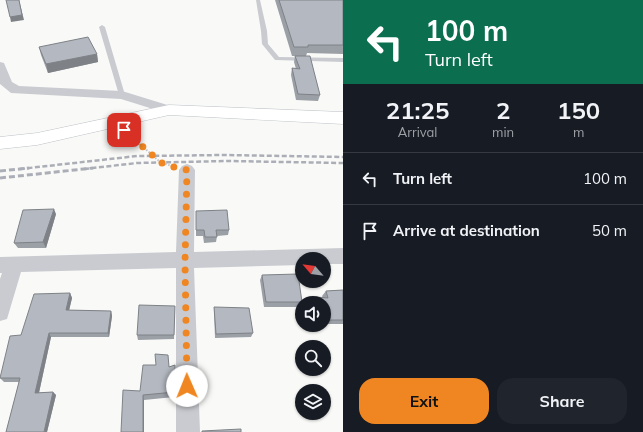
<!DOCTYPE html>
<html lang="en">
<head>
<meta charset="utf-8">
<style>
  body { margin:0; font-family:Mulish,sans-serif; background:#20242c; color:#f1f3f6; height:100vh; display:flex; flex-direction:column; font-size:15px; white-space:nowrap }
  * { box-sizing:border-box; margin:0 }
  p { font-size:13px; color:#9ea1a6 }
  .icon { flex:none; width:22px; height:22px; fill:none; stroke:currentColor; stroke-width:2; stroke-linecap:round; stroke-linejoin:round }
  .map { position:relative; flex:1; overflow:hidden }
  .panel { display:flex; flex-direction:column; background:#171b24; width:300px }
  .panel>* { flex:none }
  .banner { background:#0b6e4f; color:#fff; overflow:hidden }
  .needle { width:26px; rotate:298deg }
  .controls { position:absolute; left:295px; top:252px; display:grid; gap:8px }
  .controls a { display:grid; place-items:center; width:36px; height:36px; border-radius:50%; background:#171b24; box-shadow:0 1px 3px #0004; font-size:20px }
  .pin { position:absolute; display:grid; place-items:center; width:34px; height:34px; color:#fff; margin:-17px; border-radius:8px; box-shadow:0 2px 6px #0006 }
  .me { position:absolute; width:44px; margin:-22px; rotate:359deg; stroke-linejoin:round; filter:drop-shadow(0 0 3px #0008) }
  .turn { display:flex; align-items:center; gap:14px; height:84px; padding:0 16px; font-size:18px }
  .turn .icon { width:52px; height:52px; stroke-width:2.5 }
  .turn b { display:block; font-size:28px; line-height:34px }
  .eta { display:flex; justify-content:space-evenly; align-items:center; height:68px; text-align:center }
  .eta b { font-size:24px; font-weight:700; line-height:28px }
  .button { display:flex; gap:8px; margin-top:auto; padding:8px 16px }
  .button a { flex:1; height:46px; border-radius:16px; background:#f08621; color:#111; font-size:16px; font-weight:700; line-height:46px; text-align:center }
  .button a+a { background:#20242c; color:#f1f3f6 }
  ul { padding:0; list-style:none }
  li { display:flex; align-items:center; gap:12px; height:52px; padding:0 16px; border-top:1px solid #363941 }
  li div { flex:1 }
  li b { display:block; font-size:15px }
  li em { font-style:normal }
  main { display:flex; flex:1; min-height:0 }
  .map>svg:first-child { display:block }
</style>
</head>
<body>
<main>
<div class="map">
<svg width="343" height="432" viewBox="0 0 343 432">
  <rect width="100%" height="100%" fill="#f9faf7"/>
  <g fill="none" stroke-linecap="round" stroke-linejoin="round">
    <defs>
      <path id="secondary" d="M 169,105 L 343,112 L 343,124 L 169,115 L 37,145 L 0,149 L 0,137 L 37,133 Z"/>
    </defs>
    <!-- secondary casing -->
    <use href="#secondary" stroke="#bdc0c7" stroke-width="1"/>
    <!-- path -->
    <path stroke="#c2c4c7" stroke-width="2" stroke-dasharray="1.5 1.5" stroke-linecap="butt" d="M 126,132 L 160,162 L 174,167"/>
    <!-- lane -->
    <path fill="#c9cbd0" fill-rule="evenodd" d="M 256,0 L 260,0 L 267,31 L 268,44 L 279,57 L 343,58 L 343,62 L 275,60 L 262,44 L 261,31 Z
      M 102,25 L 105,27 L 125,95 L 124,96 L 122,97 L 119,95 L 99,27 Z"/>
    <!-- street -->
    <path fill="#c9cbd0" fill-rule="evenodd" d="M 0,62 L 4,63 L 12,82 L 19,86 L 122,91 L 174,107 L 176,110 L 174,113 L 169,114 L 121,99 L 11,93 L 0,84 Z
      M 187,164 L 192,166 L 195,170 L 194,252 L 343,248 L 343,264 L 324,264 L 324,259 L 302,259 L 302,265 L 194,268 L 200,432 L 176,432 L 176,268 L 21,272 L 7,319 L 0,321 L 0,279 L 2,273 L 0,273 L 0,257 L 176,252 L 179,170 L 182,166 Z"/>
    <!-- secondary -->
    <use href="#secondary" fill="#fff" fill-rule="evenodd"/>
    <!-- rail-far1 -->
    <path stroke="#abaeb6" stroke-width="2.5" stroke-dasharray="5 2.5" stroke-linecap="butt" d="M 20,169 L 137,156 L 225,155 L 343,157
      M 84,169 L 137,163 L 227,161 L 343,163"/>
    <!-- rail -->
    <path stroke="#abaeb6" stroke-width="3" stroke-dasharray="6 3" stroke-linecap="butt" d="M 0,171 L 29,168
      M 0,178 L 93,168"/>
  </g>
  <!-- wall -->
  <path fill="#9b9fa6" d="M 275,0 L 343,0 L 343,54 L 307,53 L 306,56 L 292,56 Z
    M 39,47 L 97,54 L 98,62 L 48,73 L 41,55 Z
    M 295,56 L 320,95 L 318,101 L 296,100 L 291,75 L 292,68 L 296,69 L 294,62 Z
    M 196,211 L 229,230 L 228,235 L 217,236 L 216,242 L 204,243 L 203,236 L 196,236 Z
    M 56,214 L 46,248 L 18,248 L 14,243 Z
    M 262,275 L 302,302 L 300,307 L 264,307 L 260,280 Z
    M 343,290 L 343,324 L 324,324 L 324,303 L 313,303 L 313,302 L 316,297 L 323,298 L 322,296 L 326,291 Z
    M 70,293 L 72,298 L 69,310 L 111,311 L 112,316 L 109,337 L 51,337 L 39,393 L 53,392 L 56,395 L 47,432 L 6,432 L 19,382 L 4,382 L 0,378 L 21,335 Z
    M 175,306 L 174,339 L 138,340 L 137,335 Z
    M 214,307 L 253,333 L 251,337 L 215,338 L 214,312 Z
    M 175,365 L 174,397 L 144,400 L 140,391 L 169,367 Z"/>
  <!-- shaded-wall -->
  <path fill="#7e8287" d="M 19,0 L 24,20 L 11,22 L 10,17 Z
    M 97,54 L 98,62 L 48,73 L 46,64 Z
    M 54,209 L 56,214 L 46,248 L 43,242 Z
    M 70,293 L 72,298 L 68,315 L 66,310 Z
    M 111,311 L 112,316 L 109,337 L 108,333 Z
    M 49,333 L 51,337 L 38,397 L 35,393 Z
    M 53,392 L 56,395 L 47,432 L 44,432 Z
    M 143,395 L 144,400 L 144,432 L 143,432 Z"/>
  <!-- building -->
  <path fill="#b4b9c1" stroke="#7e8287" d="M 6,0 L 19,0 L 22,15 L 10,17 Z
    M 279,0 L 343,0 L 343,45 L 308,45 L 308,47 L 294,47 Z
    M 88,37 L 97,54 L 46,64 L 39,47 Z
    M 295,56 L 310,56 L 320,95 L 298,94 L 292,68 L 300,69 Z
    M 54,209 L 43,242 L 14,243 L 23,210 Z
    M 227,210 L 229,230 L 216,230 L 217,237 L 205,237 L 204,230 L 196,230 L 196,211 Z
    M 298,274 L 302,302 L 266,302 L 262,275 Z
    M 343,290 L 343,320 L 324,320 L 324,303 L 317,303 L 316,297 L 328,298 L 326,291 Z
    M 70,293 L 66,310 L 111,311 L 108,333 L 49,333 L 35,393 L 53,392 L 44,432 L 6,432 L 20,378 L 0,378 L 10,336 L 21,335 L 34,294 Z
    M 139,305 L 175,306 L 174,335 L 137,335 Z
    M 214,307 L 249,308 L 253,333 L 216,334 Z
    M 155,354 L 168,355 L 169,367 L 175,365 L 175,392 L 143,395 L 143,432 L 121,432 L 123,390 L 140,391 L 143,365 L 156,365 Z
    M 241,429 L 241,432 L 202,432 L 202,431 Z"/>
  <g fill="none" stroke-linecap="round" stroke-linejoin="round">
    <!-- route -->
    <path stroke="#f08621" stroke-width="7" stroke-dasharray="0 12.6" d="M 124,130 L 160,162 L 169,166 L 187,170 L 185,262 L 187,386"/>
  </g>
</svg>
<div class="controls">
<a><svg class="needle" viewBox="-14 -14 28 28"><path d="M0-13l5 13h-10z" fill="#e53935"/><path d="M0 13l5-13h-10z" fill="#9ea1a6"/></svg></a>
<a><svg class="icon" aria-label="sound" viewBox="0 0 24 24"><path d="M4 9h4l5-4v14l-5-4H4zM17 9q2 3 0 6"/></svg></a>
<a><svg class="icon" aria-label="search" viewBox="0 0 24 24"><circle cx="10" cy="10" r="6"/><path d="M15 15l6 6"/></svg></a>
<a><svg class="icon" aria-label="layers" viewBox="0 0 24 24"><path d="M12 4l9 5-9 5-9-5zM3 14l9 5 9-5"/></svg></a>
</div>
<div class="pin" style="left:124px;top:130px;background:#d93025"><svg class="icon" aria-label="arrive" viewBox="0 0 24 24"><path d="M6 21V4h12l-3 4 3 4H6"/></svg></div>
<svg class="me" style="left:187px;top:386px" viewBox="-20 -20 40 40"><circle r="19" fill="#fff"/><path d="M0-13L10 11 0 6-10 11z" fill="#f08621"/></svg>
</div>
<section class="panel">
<div class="banner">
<div class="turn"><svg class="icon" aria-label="left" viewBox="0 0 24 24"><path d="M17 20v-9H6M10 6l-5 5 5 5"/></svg><div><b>100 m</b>Turn left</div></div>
</div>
<div class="eta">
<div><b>21:25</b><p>Arrival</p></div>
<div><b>2</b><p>min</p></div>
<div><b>150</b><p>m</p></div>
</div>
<ul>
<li><svg class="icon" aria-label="left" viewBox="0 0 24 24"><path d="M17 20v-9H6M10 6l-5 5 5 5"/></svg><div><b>Turn left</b></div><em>100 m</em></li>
<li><svg class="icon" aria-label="arrive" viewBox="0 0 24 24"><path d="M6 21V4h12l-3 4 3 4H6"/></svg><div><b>Arrive at destination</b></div><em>50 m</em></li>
</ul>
<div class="button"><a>Exit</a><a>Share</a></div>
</section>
</main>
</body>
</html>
